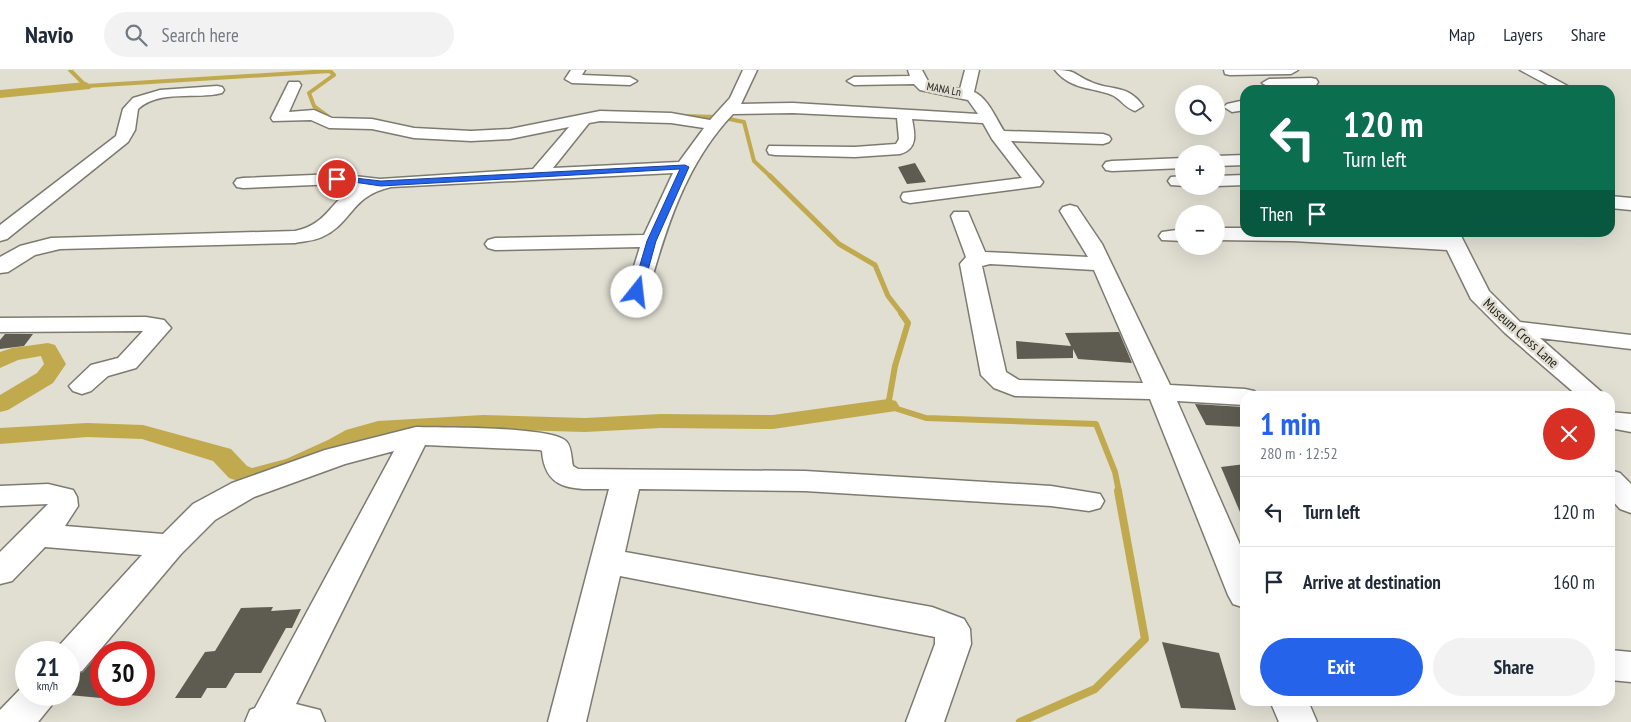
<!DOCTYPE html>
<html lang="en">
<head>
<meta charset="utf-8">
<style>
  body { margin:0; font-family:"PT Sans Narrow",sans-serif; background:#f2f2f3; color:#1f2937; height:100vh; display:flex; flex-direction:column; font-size:19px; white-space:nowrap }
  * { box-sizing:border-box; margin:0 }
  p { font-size:16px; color:#747a83 }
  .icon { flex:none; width:28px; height:28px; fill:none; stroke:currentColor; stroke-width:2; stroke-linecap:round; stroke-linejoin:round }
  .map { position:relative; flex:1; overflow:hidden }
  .details { position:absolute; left:1240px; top:321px; width:375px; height:315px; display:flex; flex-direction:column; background:#fff; border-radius:15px; box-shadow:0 5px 20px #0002 }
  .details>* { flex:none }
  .hud { position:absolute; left:1240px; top:15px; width:375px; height:152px; border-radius:15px; box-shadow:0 5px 20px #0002; background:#0b6e4f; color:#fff; overflow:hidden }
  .controls { position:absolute; left:1175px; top:15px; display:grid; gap:10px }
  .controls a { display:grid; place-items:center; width:50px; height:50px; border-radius:50%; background:#fff; box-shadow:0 5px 20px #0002; font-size:25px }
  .speed { position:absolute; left:15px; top:571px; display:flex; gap:10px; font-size:25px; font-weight:700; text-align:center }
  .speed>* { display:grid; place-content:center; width:65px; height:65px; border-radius:50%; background:#fff; box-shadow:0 5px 20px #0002; line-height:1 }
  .speed small { font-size:12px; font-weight:400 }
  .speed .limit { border:8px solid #d22; background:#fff; color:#111 }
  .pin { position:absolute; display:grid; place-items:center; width:42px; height:42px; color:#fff; margin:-21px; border:2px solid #fff; border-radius:50%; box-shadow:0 1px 5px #0007 }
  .me { position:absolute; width:55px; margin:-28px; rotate:16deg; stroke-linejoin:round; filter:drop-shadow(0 0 4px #0008) }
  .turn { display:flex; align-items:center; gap:18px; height:105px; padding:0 20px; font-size:22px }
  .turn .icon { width:65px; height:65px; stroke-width:2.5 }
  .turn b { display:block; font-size:35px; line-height:42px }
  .then { display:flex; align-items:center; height:48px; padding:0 20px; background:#0003; gap:10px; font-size:19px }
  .round { display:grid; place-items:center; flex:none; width:52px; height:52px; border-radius:26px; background:#f2f2f3 }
  .overview { display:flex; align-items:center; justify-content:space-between; height:85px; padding:0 20px }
  h1 { font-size:30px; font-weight:700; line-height:38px; color:#2563eb }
  .action { display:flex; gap:10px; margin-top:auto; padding:10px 20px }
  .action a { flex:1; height:58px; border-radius:30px; background:#2563eb; color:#fff; font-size:20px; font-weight:700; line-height:58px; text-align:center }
  .action a+a { background:#f2f2f3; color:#1f2937 }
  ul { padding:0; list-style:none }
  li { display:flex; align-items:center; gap:15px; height:70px; padding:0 20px; border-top:1px solid #e0e1e3 }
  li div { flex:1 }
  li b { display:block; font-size:19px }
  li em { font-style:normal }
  header { display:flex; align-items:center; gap:30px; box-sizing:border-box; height:70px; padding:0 25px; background:#fff; border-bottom:1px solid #e0e1e3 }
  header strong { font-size:24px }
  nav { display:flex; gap:28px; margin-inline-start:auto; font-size:18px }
  .search { width:350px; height:45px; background:#f2f2f3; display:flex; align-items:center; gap:12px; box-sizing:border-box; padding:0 18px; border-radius:28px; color:#747a83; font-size:19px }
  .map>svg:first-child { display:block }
</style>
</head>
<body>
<header>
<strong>Navio</strong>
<div class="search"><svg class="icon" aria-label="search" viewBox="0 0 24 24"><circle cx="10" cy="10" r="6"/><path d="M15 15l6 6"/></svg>Search here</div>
<nav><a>Map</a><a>Layers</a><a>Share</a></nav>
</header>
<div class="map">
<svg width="1631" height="652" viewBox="0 0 1631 652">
  <rect width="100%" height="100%" fill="#e1ded2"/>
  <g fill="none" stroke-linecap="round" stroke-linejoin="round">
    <!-- stream-far3 -->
    <path stroke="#c0aa4d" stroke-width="4" d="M 70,0 L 86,16 L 330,1 L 334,5 L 309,23 L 314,36 L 333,50
      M 680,46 L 719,47 L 744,52 L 754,91 L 771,107"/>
    <!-- stream-far2 -->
    <path stroke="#c0aa4d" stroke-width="5" d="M 770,106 L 839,174 L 875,195 L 888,226 L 902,244"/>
    <!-- stream-far1 -->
    <path stroke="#c0aa4d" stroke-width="6" d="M 901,243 L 908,253 L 895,296 L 888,336 L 926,348 L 1096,354 L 1115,402 L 1119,422"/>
    <!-- stream -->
    <path stroke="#c0aa4d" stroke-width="8" d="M 1020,652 L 1095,619 L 1145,569 L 1118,421"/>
    <!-- canal -->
    <path fill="#c0aa4d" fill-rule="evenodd" d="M 86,12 L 92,16 L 90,19 L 0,28 L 0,20 Z
      M 48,273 L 55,275 L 66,294 L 53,313 L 8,340 L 0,342 L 0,325 L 37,303 L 44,294 L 41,286 L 18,290 L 0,298 L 0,282 L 12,278 Z
      M 888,329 L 896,331 L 899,336 L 896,341 L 773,359 L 661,358 L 585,362 L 483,359 L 379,365 L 362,370 L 346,382 L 303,401 L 250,415 L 229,408 L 213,391 L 142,369 L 87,367 L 0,374 L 0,358 L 87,353 L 143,355 L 231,379 L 247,396 L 252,398 L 286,389 L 328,370 L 346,360 L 378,351 L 483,345 L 585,348 L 661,344 L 773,345 Z"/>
  </g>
  <!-- building -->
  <path fill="#5e5c51" d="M 915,93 L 926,112 L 907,114 L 898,97 Z
    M 1119,262 L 1132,293 L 1078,289 L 1073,279 L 1073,288 L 1017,289 L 1016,271 L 1071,276 L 1065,263 Z
    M 5,264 L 33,264 L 24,276 L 0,279 L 0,270 Z
    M 1195,334 L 1243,337 L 1245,339 L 1245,357 L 1206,355 Z
    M 1245,394 L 1245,454 L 1221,397 Z
    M 273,537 L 271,541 L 301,539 L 292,558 L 286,558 L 261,603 L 235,603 L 226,618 L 207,618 L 201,628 L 175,628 L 205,582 L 215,581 L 241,538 Z
    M 1162,572 L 1219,583 L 1236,640 L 1181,638 Z
    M 101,581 L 101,628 L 69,625 L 69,607 L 83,602 Z"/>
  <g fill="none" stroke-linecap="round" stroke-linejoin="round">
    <defs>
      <path id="minor" d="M 571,0 L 585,0 L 582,5 L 630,7 L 637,11 L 630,15 L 572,13 L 565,9 Z
        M 743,0 L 757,0 L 741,34 L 793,33 L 978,44 L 968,30 L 920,20 L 914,14 L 854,15 L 847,11 L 854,7 L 910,6 L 908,0 L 922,0 L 929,13 L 960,19 L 965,0 L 979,0 L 974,22 C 988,28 996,49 1004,61 L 1103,64 L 1109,66 L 1111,69 L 1109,72 L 1103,74 L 1011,71 L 1043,112 L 1040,116 L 910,133 L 903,131 L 901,127 L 903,123 L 1022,108 L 992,69 L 983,53 L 912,49 C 915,64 918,79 900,84 L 855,87 L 775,85 L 769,84 L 767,80 L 769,76 L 855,77 L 896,74 L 899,69 L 897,48 L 793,43 L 733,44 C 686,93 666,158 648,222 L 645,227 L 637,229 L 629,227 L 626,222 L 640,177 L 495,180 L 488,178 L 485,174 L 488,170 L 495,168 L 644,165 L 673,103 L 391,117 C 350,126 353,153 322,167 C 314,171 304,171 295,173 L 60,179 L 35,185 L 8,202 L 0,203 L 0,187 L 20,176 L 51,168 L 295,161 C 329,154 330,130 356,117 L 337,114 L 243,118 L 237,117 L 234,113 L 237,109 L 243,108 L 337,104 L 380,109 L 533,99 L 569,57 L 510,69 L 471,71 L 414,68 L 372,59 L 329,58 L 311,50 L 273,51 L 271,48 L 289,12 L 299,12 L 301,15 L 289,42 L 314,40 L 332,48 L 372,49 L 414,58 L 471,61 L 510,59 L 600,41 L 671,43 L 710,50 L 730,28 ZM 600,51 L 671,53 L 704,58 L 679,92 L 553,98 L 589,53 Z
        M 1055,0 C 1077,0 1074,5 1091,12 C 1111,21 1128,14 1143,36 L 1135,41 C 1125,38 1121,29 1112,25 C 1092,17 1071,20 1055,0 Z
        M 1224,0 L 1298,0 L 1291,4 L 1230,5 L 1225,4 Z
        M 1520,0 L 1538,0 L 1575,20 L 1557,20 Z
        M 1311,8 L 1316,9 L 1318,12 L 1316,15 L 1269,17 L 1262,13 L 1269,9 Z
        M 217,16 L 222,17 L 224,20 L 222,23 C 196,30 160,19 138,39 L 135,60 L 128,72 L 7,169 L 0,171 L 0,155 L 116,66 L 123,39 L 133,28 L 160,20 Z
        M 1245,30 L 1245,40 L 1232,42 L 1224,37 L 1227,34 Z
        M 1245,85 L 1245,95 L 1216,96 L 1216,86 Z
        M 1184,88 L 1184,98 L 1112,101 L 1106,100 L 1103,96 L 1106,92 L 1112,91 Z
        M 1245,105 L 1245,115 L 1216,116 L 1215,116 L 1216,106 Z
        M 1184,106 L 1185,116 L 1171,115 L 1168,111 L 1171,107 Z
        M 1610,126 L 1631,128 L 1631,140 L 1610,138 Z
        M 1070,135 L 1077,137 L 1102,174 L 1170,315 L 1245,319 L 1254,321 L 1258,326 L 1245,326 L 1245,335 L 1177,331 L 1245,486 L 1245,538 L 1233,534 L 1228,525 L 1150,329 L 1015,326 L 994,318 L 981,305 L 960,194 L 966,187 L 951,146 L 954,142 L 968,142 L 985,182 L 1088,187 L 1060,141 L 1063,137 ZM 990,194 L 1094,200 L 1143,313 L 1019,310 L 1006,302 L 982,196 Z
        M 1216,158 L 1245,158 L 1245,162 L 1357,162 L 1441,167 L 1439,162 L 1459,162 L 1489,221 L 1520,252 L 1631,265 L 1631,279 L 1540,268 L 1606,326 L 1578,326 L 1505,263 L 1471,229 L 1447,180 L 1293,171 L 1216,170 Z
        M 1184,159 L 1184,171 L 1162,170 L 1159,166 L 1162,162 Z
        M 146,247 L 164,250 L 171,258 L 136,298 L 108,306 L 91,321 L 82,324 L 73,321 L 69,316 L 91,295 L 118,288 L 143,261 L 0,262 L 0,248 Z
        M 1610,342 L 1631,344 L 1631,362 L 1610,358 Z
        M 416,357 C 442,358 550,356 566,371 C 572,377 571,388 573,396 L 578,399 L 805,401 L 1051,416 L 1100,424 L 1104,431 L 1100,438 L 1089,441 L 1051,436 L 805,421 L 639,419 L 625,482 L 932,537 L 964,549 L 970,559 L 971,574 L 944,652 L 906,652 L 935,574 L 935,567 L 620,506 L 586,652 L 548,652 L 609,419 C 576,419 545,423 542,381 L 540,380 L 425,375 L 296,634 L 320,640 L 325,652 L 245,652 L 250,640 L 255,638 L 394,381 L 345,394 L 254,427 L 215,450 L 181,484 L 82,601 L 69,605 L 69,582 L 55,582 L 56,579 L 142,485 L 45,477 L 12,511 L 0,514 L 0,482 L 48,434 L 0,436 L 0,416 L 48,414 L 73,420 L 77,427 L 78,436 L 65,456 L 163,464 L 193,434 L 232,413 L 325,380 Z
        M 1610,400 L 1620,403 L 1631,414 L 1631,443 L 1620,439 L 1610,428 Z
        M 1610,580 L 1631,582 L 1631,612 L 1610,610 Z
        M 26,613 L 26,625 L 57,625 L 51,636 L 38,652 L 0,652 L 0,640 Z
        M 1270,631 L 1308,631 L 1317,652 L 1279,652 Z"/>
    </defs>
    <!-- minor casing -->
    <use href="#minor" stroke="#7d7b70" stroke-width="3"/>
    <!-- minor -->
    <use href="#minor" fill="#fff" fill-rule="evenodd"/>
  </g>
  <!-- route -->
  <path fill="#2563eb" stroke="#184099" d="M 685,95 L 689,97 L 656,171 L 642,222 L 637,225 L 632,222 L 647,171 L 680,99 L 381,116 L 333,109 L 337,106 L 381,111 Z"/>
  <g text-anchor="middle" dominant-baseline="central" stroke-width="5" stroke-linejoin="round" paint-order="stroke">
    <!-- far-street labels -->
    <g font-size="11" fill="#1d1c18" stroke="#e1ded2">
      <text transform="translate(944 19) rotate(11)">MANA Ln</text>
    </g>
    <!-- street labels -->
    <g font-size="14" fill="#1d1c18" stroke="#e1ded2">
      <text transform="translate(1521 263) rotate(42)">Museum Cross Lane</text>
    </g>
  </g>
</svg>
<div class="controls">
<a><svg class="icon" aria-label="search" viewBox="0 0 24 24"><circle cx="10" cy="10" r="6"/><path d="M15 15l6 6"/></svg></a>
<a>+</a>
<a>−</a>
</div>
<div class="speed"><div>21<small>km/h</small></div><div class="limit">30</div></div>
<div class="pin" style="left:337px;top:109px;background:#d93025"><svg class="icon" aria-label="arrive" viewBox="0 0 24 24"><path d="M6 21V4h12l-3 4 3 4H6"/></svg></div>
<svg class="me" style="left:637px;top:222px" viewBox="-20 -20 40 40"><circle r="19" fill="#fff"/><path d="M0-13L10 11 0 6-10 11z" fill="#2563eb"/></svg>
<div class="hud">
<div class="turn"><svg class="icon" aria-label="left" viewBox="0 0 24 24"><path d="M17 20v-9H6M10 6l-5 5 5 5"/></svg><div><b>120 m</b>Turn left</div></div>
<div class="then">Then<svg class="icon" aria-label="arrive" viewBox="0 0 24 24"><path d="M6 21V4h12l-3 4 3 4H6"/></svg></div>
</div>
<section class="details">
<div class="overview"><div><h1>1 min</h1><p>280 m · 12:52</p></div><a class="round" style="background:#d93025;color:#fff"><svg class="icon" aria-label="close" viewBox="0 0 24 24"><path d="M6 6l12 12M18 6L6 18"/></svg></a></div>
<ul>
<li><svg class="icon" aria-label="left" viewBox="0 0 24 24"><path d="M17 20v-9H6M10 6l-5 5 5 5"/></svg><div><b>Turn left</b></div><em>120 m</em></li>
<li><svg class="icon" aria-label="arrive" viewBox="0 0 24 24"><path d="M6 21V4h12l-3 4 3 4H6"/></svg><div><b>Arrive at destination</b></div><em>160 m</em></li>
</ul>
<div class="action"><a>Exit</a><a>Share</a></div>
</section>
</div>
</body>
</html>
